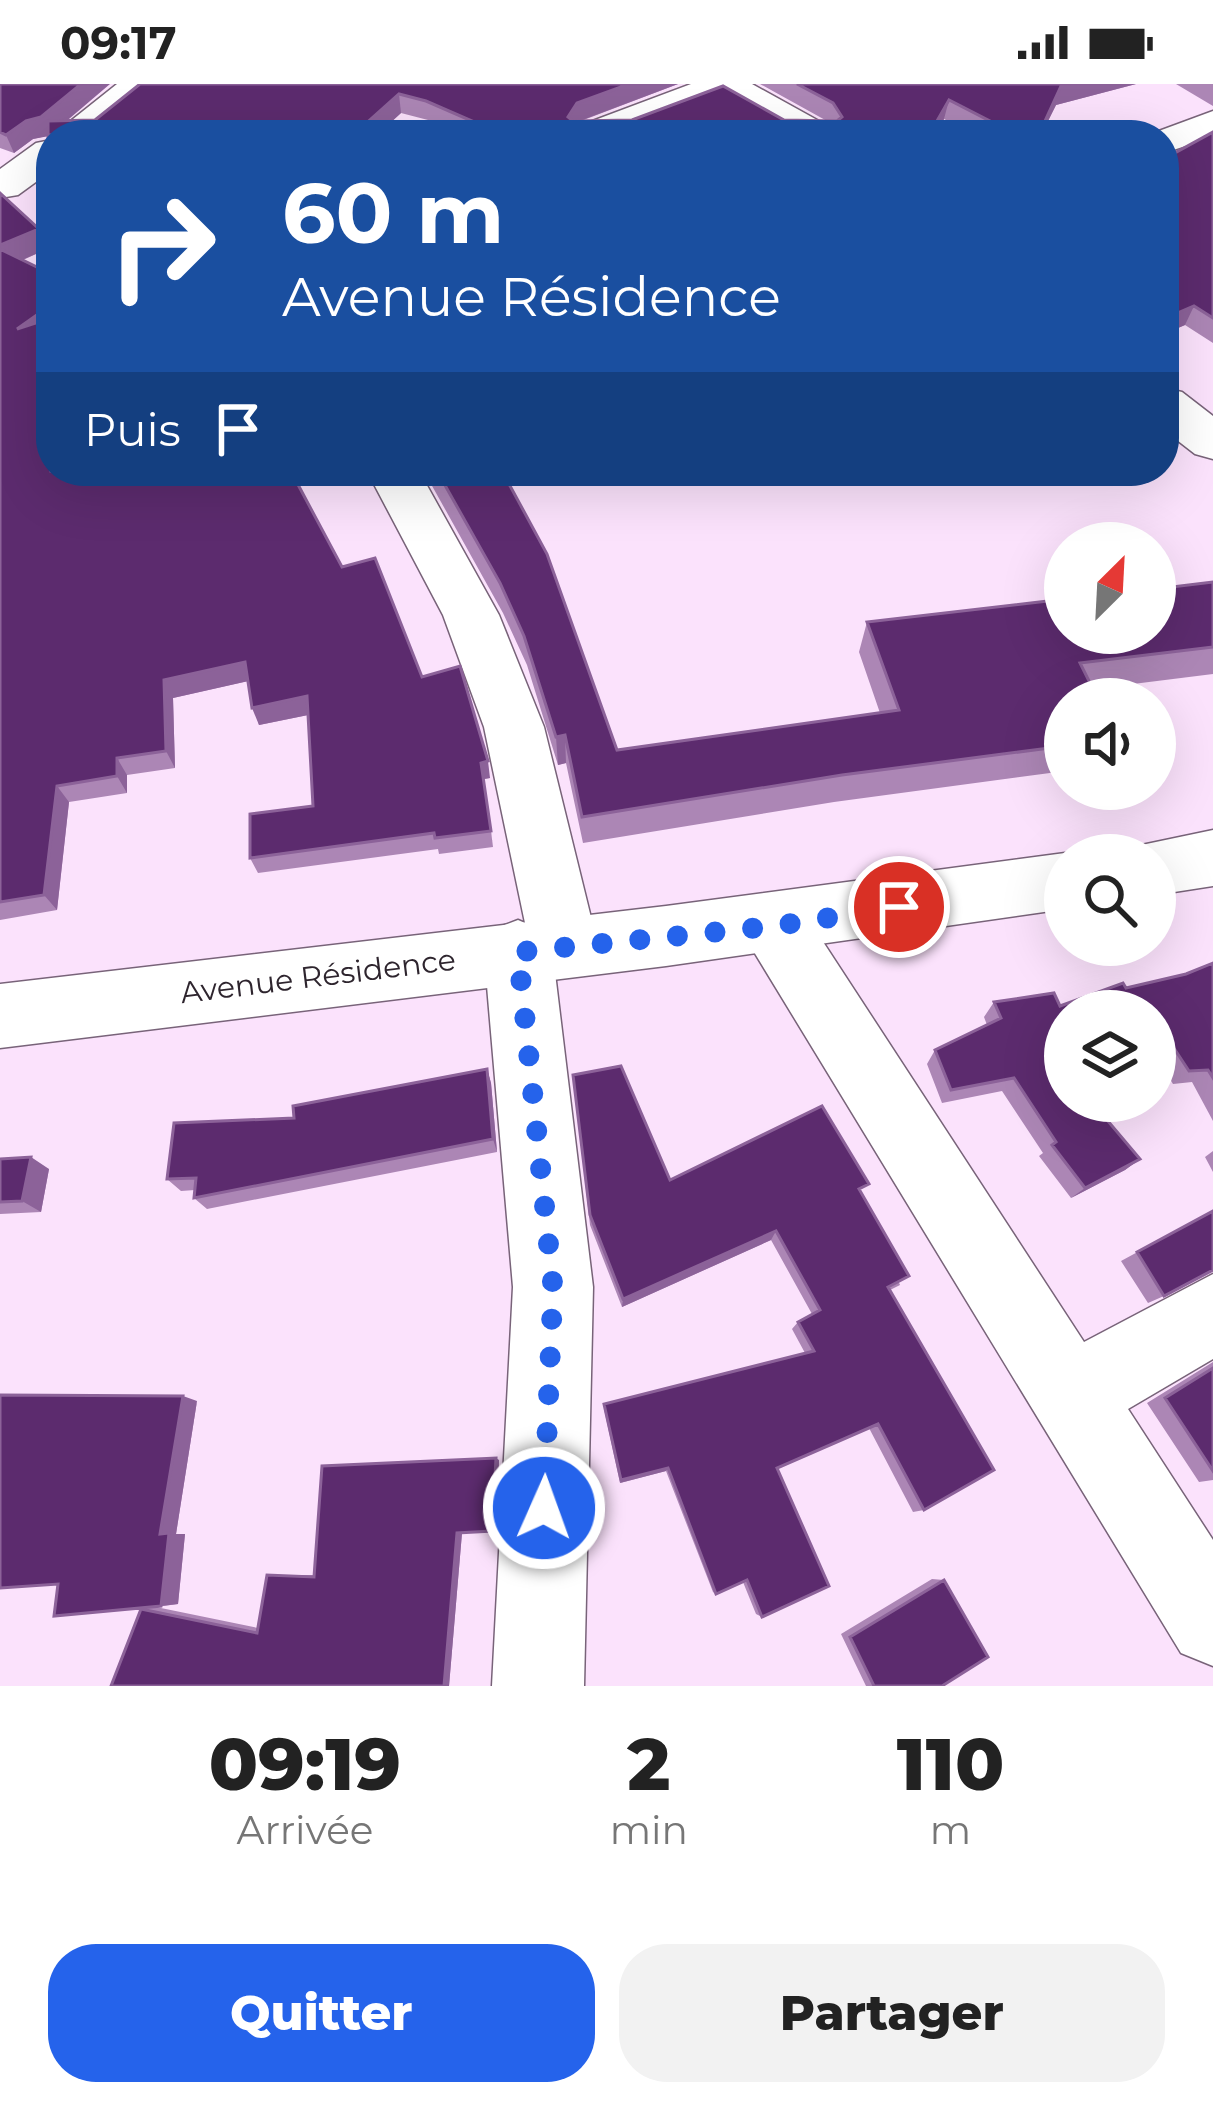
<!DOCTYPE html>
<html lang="fr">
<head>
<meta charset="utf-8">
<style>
  body { margin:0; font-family:Montserrat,sans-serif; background:#f2f2f2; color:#222; height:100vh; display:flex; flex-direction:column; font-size:45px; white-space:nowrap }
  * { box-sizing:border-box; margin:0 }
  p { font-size:39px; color:#767676 }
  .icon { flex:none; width:66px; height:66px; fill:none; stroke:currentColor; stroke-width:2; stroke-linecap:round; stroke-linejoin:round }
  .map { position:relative; height:1602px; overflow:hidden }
  .sheet { display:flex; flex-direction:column; background:#fff; flex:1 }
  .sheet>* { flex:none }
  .banner { position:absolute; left:36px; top:36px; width:1143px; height:366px; border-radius:48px; box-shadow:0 12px 48px #0002; background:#1a4fa0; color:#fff; overflow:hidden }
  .needle { width:78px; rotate:24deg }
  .controls { position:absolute; left:1044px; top:438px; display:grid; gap:24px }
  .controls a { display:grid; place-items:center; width:132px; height:132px; border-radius:50%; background:#fff; box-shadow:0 12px 48px #0002; font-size:60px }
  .pin { position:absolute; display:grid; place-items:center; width:102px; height:102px; color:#fff; margin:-51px; border:6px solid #fff; border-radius:50%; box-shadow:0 3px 12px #0007 }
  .me { position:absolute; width:132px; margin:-66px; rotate:2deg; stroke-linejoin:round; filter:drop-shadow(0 0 9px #0008) }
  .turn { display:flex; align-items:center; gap:42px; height:252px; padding:0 48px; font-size:54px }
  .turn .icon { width:156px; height:156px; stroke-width:2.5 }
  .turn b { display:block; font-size:84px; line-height:102px }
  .then { display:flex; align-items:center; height:114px; padding:0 48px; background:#0003; gap:24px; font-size:45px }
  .eta { display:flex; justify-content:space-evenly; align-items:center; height:204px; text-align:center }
  .eta b { font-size:72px; font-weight:800; line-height:84px }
  .primary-button { display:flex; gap:24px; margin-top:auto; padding:24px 48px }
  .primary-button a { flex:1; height:138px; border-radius:48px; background:#2563eb; color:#fff; font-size:48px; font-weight:800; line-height:138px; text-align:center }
  .primary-button a+a { background:#f2f2f2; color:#222 }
  .status { display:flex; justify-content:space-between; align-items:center; height:84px; padding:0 60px; background:#fff; direction:ltr }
  .status svg { height:33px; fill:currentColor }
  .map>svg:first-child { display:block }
</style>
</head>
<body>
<div class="status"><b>09:17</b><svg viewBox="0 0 49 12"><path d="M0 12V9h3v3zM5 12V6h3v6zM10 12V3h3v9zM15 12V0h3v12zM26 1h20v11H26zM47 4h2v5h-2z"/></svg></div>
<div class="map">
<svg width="1213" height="1602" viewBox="0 0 1213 1602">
  <rect width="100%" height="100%" fill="#fbe2fc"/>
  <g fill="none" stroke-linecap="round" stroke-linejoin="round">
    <defs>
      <path id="minor" d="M 117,0 L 162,0 L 99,51 L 53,51 Z
        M 691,0 L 752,0 L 828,42 L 834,51 L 784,51 L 722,16 L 630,51 L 573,51 L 579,42 Z
        M 1213,27 L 1213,53 L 1164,69 L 1164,51 L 1148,51 Z
        M 51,56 L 51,87 L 18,111 L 0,114 L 0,85 L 36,59 Z
        M 1164,304 L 1182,308 L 1213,332 L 1213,375 L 1195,370 L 1164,346 Z
        M 367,387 L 419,387 L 499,531 L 544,643 L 598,862 L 588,883 L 564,892 L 555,889 L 593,1203 L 584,1602 L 492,1602 L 513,1203 L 484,867 L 494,845 L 518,836 L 525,839 L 484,643 L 443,531 Z
        M 775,812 L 799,821 L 1084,1258 L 1213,1190 L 1213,1275 L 1128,1325 L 1213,1456 L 1213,1582 L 1181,1569 L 751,863 L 741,842 L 751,821 Z"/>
      <path id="major" d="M 1213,746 L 1213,802 L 1155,811 L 1155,771 L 1128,771 L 1132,763 Z
        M 1065,769 L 1072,771 L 1065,771 L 1065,825 L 666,882 L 0,964 L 0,900 L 666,822 Z"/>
    </defs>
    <!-- minor casing -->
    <use href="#minor" stroke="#786379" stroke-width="3"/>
    <!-- major casing -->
    <use href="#major" stroke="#786379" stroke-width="3"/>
    <!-- minor -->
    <use href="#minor" fill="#fff" fill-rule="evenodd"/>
    <!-- major -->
    <use href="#major" fill="#fff" fill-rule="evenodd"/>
  </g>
  <!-- wall -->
  <path fill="#ac86b5" d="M 0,0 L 67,36 L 95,36 L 140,0 L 678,0 L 581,37 L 827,37 L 760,0 L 1136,0 L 1056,21 L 1041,51 L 975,51 L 944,35 L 936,51 L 462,51 L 428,36 L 401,29 L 377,51 L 51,51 L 33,55 L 14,69 L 0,64 Z
    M 1176,0 L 1213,0 L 1213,22 Z
    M 1213,48 L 1213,259 L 1185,241 L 1164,250 L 1164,75 Z
    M 0,109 L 39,145 L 47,165 L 23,176 L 51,387 L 342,483 L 422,593 L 490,694 L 484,695 L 493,763 L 439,770 L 438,765 L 258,789 L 250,774 L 313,722 L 308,631 L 259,641 L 248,597 L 173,614 L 175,684 L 127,691 L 127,709 L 69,718 L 57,826 L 0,836 Z
    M 429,387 L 502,387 L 617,666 L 880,629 L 859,568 L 867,538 L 1213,498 L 1213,590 L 1093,605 L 1065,615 L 1065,687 L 834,718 L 583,759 L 566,679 L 558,681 L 527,581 L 503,529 L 431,400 Z
    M 1213,879 L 1213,1037 L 1192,998 L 1173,1000 L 1155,971 L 1155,927 L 1065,927 L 1065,1017 L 1140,1075 L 1125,1086 L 1071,1114 L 1039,1072 L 1043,1069 L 1002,1007 L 942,1019 L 927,980 L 935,966 L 987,941 L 984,933 L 994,918 L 1060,922 L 1126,904 L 1186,890 Z
    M 487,985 L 491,999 L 497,1068 L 207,1125 L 194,1114 L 195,1106 L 181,1107 L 167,1095 L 294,1034 Z
    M 573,991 L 670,1096 L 862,1110 L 900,1201 L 890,1206 L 924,1426 L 913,1428 L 869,1344 L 777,1384 L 762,1533 L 756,1530 L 743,1498 L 716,1510 L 713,1508 L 666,1387 L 620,1399 L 604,1325 L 805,1269 L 792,1245 L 798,1238 L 812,1230 L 771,1156 L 622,1223 L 590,1141 Z
    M 1213,1067 L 1213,1088 L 1205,1073 Z
    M 0,1075 L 49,1085 L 41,1128 L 0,1130 Z
    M 1213,1127 L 1164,1212 L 1148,1219 L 1121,1177 Z
    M 1213,1278 L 1213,1396 L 1199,1398 L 1147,1319 Z
    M 197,1317 L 176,1450 L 185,1450 L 178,1520 L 156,1523 L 258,1544 L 267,1491 L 314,1491 L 499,1376 L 496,1448 L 462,1449 L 449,1602 L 111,1602 L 141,1525 Z
    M 932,1495 L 944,1496 L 942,1602 L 866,1602 L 841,1550 Z"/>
  <!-- shaded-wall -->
  <path fill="#8c6299" d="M 81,0 L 110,0 L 49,52 L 33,55 L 14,69 L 6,51 Z
    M 629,0 L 678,0 L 577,38 L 568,51 L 568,33 L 577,19 Z
    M 1070,0 L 1136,0 L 1056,21 L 1041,51 L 1038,51 L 1061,2 Z
    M 399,10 L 401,29 L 377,51 L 353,51 Z
    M 949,16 L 944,35 L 936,51 L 929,51 Z
    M 754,38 L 753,51 L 736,51 L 736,45 Z
    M 732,41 L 731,51 L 706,51 Z
    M 39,145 L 47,165 L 6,183 L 0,171 L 0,161 Z
    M 51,221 L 51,248 L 17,245 Z
    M 1194,222 L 1185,241 L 1164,250 L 1164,235 Z
    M 245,578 L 253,596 L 173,614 L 175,684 L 166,667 L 164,596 Z
    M 307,612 L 313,630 L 259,641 L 252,624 Z
    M 565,651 L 566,679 L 558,681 L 556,653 Z
    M 117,674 L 127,691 L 127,709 L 117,692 Z
    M 488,677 L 490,694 L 484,695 L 493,763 L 481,679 Z
    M 57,702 L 69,718 L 57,826 L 44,811 Z
    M 487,985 L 491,999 L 497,1068 L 493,1055 Z
    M 31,1073 L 49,1085 L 41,1128 L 22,1117 Z
    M 1140,1075 L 1125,1086 L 1071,1114 L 1085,1104 Z
    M 776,1147 L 771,1156 L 622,1223 L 623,1215 Z
    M 183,1312 L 197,1317 L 176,1450 L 185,1450 L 178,1520 L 161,1522 L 160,1450 Z
    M 496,1374 L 499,1376 L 496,1448 L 492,1447 Z
    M 668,1384 L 666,1387 L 620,1399 L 621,1396 Z
    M 457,1449 L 462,1449 L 449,1602 L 444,1602 Z"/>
  <!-- building -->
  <path fill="#5c2b6e" stroke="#8c6299" stroke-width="3" d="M 0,0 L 81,0 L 41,33 L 26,37 L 6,51 L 0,48 Z
    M 140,0 L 629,0 L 577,19 L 568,33 L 573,37 L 632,36 L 723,2 L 784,36 L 837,37 L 842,33 L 833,19 L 797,0 L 1070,0 L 1061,2 L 1039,50 L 996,40 L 949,16 L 929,51 L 776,51 L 754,38 L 736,45 L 732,41 L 706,51 L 504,51 L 426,17 L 399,10 L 353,51 L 329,51 L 300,43 L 289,51 L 51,51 L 51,56 L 48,59 L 48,37 L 95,36 Z
    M 1213,48 L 1213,234 L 1194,222 L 1164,235 L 1164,75 Z
    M 0,109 L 39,145 L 0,161 Z
    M 0,165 L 51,190 L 51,221 L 17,245 L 51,234 L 51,387 L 287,387 L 295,395 L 342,483 L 375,474 L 422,593 L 460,582 L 488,677 L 481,679 L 491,747 L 435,754 L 434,749 L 250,774 L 250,730 L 313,722 L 307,612 L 252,624 L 245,578 L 164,596 L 166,667 L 117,674 L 117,692 L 57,702 L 44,811 L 0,818 Z
    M 437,387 L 502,387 L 547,470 L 617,666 L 899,626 L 867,538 L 1065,515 L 1065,549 L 1155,549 L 1155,505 L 1213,498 L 1213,563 L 1080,579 L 1098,615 L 1065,615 L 1065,662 L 842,691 L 582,733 L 565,651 L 556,653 L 524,552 L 500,499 Z
    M 1213,879 L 1213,994 L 1208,986 L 1189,987 L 1164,949 L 1155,952 L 1155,927 L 1065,927 L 1065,1017 L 1091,1017 L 1140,1075 L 1085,1104 L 1052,1061 L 1056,1058 L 1014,994 L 951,1006 L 935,966 L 1001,934 L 994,918 L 1054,909 L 1060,922 L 1123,899 L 1126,904 L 1186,890 Z
    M 621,982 L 670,1096 L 822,1022 L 869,1100 L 859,1105 L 909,1192 L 888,1203 L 994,1386 L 924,1426 L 878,1340 L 777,1384 L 829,1502 L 762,1533 L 747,1496 L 716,1510 L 668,1384 L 621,1396 L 604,1320 L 814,1267 L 798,1238 L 820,1226 L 776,1147 L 623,1215 L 590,1131 L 573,991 Z
    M 487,985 L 493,1055 L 194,1114 L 196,1094 L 167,1095 L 174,1039 L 294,1034 L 293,1022 Z
    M 31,1073 L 22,1117 L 0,1118 L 0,1075 Z
    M 1213,1127 L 1213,1186 L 1164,1212 L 1137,1168 Z
    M 1213,1284 L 1213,1387 L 1165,1314 Z
    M 0,1311 L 183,1312 L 160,1450 L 169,1449 L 161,1522 L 54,1532 L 58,1500 L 0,1504 Z
    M 496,1374 L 492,1447 L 457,1449 L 444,1602 L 111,1602 L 141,1525 L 257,1549 L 267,1491 L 314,1493 L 322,1382 Z
    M 944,1496 L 988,1573 L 942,1602 L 874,1602 L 850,1553 Z"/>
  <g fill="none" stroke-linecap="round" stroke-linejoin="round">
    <!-- route -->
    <path stroke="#2563eb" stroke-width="21" stroke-dasharray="0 37.8" d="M 544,1424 L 553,1203 L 518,868 L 775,842 L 899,823"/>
  </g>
  <g text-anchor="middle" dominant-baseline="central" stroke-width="12" stroke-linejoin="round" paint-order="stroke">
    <!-- street labels -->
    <g font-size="30" fill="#2e252e" stroke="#fff">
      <text transform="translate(318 892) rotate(-7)">Avenue Résidence</text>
    </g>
  </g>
</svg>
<div class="controls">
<a><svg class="needle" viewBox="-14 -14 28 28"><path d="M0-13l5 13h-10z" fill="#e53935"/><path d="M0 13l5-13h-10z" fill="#767676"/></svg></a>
<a><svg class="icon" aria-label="sound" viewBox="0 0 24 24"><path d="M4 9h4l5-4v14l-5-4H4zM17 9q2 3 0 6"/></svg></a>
<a><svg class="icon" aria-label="search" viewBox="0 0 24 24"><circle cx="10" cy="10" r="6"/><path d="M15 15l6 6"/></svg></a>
<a><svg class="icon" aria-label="layers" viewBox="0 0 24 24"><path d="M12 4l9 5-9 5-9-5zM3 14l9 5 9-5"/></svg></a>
</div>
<div class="pin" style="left:899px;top:823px;background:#d93025"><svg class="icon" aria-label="arrive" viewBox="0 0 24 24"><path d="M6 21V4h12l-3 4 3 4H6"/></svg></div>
<svg class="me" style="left:544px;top:1424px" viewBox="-20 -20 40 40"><circle r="17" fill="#2563eb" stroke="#fff" stroke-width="3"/><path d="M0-11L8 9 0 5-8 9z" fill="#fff"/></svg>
<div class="banner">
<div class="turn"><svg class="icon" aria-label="right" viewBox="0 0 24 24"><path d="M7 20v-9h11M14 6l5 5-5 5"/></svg><div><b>60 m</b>Avenue Résidence</div></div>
<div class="then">Puis<svg class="icon" aria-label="arrive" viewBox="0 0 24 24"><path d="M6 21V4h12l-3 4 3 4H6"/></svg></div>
</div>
</div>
<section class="sheet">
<div class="eta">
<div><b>09:19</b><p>Arrivée</p></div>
<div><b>2</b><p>min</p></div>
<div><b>110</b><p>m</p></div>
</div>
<div class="primary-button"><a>Quitter</a><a>Partager</a></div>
</section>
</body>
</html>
